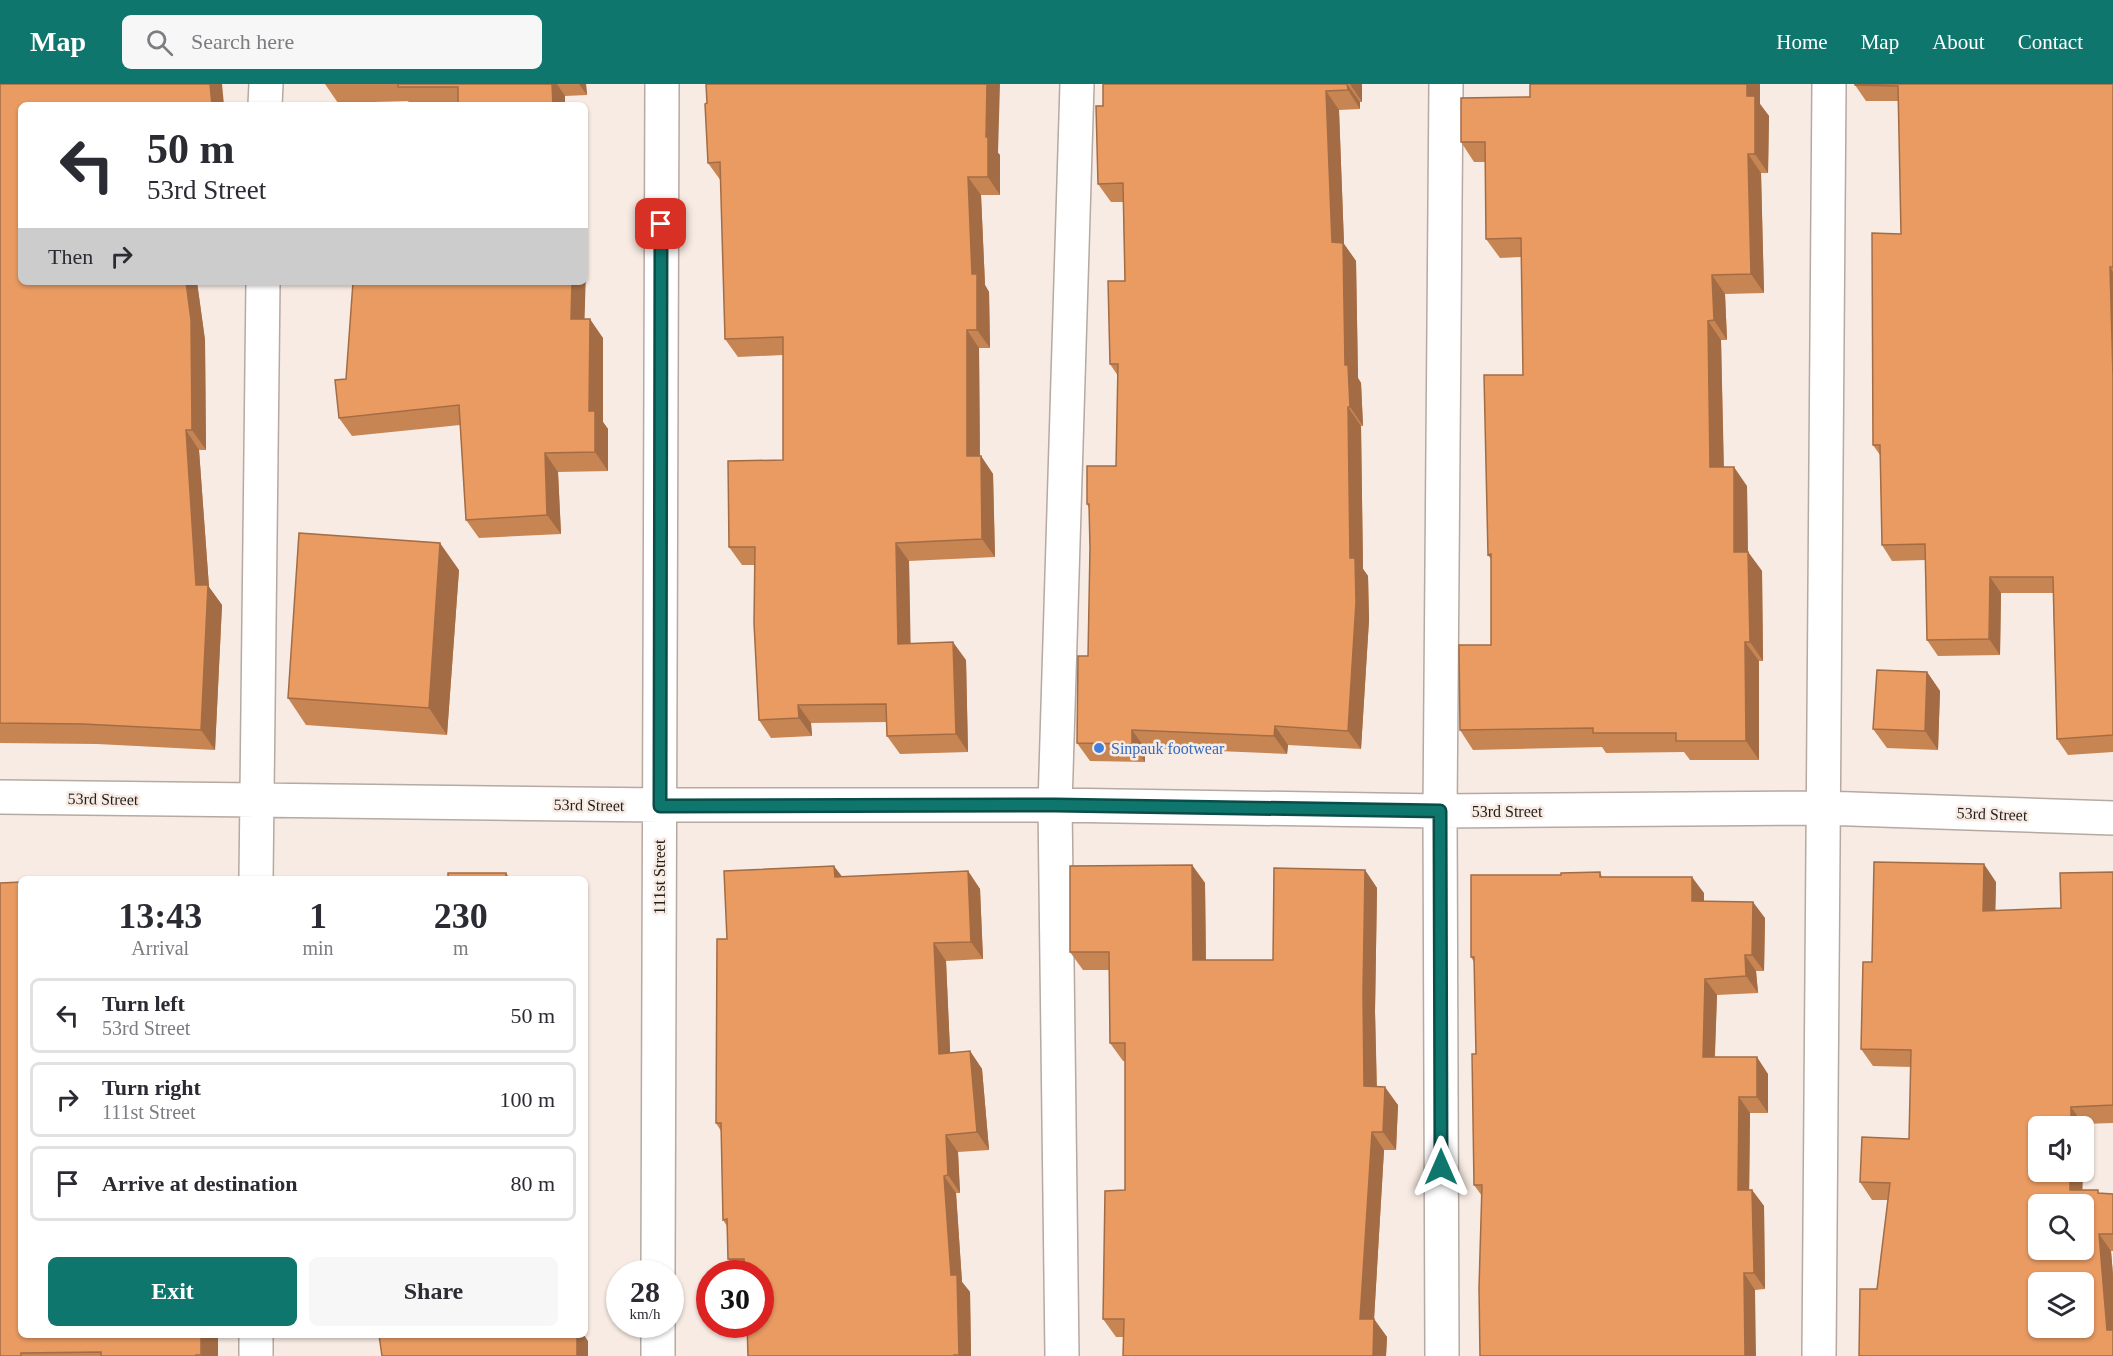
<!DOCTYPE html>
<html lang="en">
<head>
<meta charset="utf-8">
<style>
  body { margin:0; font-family:Georgia,serif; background:#f7f7f7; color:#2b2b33; height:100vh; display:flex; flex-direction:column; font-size:22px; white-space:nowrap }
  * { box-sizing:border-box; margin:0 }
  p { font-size:20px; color:#7c7c81 }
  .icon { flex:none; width:33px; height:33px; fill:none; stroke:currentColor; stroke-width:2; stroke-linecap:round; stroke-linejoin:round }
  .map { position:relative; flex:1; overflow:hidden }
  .details { position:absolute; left:18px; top:792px; width:570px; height:462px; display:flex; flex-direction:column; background:#fff; border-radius:9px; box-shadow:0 2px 4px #0004 }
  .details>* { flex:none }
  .hud { position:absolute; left:18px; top:18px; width:570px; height:183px; border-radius:9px; box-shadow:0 2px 4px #0004; background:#fff; color:#2b2b33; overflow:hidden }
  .controls { position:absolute; left:2028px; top:1032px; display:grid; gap:12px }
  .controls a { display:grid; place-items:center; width:66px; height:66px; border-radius:9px; background:#fff; box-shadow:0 2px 4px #0004; font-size:30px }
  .speed { position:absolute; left:606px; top:1176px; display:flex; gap:12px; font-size:30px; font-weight:700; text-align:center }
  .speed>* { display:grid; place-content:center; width:78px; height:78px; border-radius:50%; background:#fff; box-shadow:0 2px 4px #0004; line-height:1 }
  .speed small { font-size:15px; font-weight:400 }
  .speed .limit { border:9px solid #d22; background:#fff; color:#111 }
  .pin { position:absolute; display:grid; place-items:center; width:51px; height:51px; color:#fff; margin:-26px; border-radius:12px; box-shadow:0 3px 9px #0006 }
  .me { position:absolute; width:66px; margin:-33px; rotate:0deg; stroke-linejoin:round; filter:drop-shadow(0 0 4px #0008) }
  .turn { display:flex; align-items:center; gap:21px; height:126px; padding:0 30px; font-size:27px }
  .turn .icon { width:78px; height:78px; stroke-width:2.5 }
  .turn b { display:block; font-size:42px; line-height:51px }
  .then { display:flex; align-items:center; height:57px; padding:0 30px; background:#0003; gap:12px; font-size:22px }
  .eta { display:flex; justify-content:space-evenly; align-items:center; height:102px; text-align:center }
  .eta b { font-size:36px; font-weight:800; line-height:42px }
  .button { display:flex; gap:12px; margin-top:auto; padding:12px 30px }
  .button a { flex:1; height:69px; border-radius:9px; background:#0f766e; color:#fff; font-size:24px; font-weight:800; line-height:69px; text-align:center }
  .button a+a { background:#f7f7f7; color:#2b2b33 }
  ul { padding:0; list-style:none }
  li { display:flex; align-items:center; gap:18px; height:75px; margin:0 12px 9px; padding:0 18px; border:3px solid #e1e1e2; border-radius:9px }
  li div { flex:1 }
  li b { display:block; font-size:22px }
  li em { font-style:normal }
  header { display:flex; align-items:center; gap:36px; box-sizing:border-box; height:84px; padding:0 30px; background:#0f766e; color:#fff }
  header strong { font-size:28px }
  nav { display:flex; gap:33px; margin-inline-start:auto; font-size:21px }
  .search { width:420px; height:54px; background:#f7f7f7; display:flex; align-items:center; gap:15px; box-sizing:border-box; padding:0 21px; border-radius:9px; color:#7c7c81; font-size:22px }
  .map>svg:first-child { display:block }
</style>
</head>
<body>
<header>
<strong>Map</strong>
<div class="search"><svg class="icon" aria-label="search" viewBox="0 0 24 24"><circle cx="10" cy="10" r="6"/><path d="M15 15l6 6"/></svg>Search here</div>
<nav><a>Home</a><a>Map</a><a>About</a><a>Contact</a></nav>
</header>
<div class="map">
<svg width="2113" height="1272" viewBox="0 0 2113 1272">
  <rect width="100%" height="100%" fill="#f8ebe3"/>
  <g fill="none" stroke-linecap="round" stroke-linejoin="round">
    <defs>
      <path id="minor" d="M 265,21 L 266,0
        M 0,713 L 660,721 L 1055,721 L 1440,727 L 1823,724 L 2113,734
        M 256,795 L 263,198
        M 658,1190 L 662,0
        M 256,1272 L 256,1251
        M 658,1272 L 658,1240
        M 1062,1272 L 1055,721 L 1077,0
        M 1442,1272 L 1440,727 L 1446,0
        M 1819,1272 L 1829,0"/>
    </defs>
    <!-- minor casing -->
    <use href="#minor" stroke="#b5a9a1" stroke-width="36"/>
    <!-- minor -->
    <use href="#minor" stroke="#fff" stroke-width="33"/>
  </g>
  <!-- wall -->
  <path fill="#c88554" d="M 0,0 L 21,21 L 21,198 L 203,198 L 197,198 L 205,256 L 206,366 L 199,366 L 209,503 L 222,521 L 215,666 L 97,660 L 0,659 Z
    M 325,0 L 586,0 L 587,11 L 565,12 L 565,21 L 410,21 L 408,17 L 338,19 Z
    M 1103,0 L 1362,0 L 1362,18 L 1360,18 L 1360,25 L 1339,26 L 1344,160 L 1356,177 L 1358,294 L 1361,299 L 1363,342 L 1361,342 L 1363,485 L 1368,492 L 1369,536 L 1361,665 L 1288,661 L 1287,670 L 1145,664 L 1145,678 L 1090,677 L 1077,659 L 1088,572 L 1090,464 L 1089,424 L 1087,420 L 1116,382 L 1118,292 L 1110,280 L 1125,197 L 1123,118 L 1111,118 L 1098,100 L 1103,22 Z
    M 2113,0 L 2113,668 L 2068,671 L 2057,655 L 2053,509 L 2001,509 L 2000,571 L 1938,572 L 1927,556 L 1926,476 L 1892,477 L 1882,461 L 1880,371 L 1873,361 L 1901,150 L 1899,17 L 1866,17 L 1855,1 Z
    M 1760,20 L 1769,32 L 1768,89 L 1761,89 L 1764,209 L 1725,210 L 1727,256 L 1721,256 L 1724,383 L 1747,402 L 1748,468 L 1762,487 L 1763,577 L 1759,577 L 1759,676 L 1690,676 L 1684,668 L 1606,669 L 1602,663 L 1473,666 L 1460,646 L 1491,561 L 1491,475 L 1488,471 L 1523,291 L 1521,173 L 1500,174 L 1486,155 L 1485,78 L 1474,78 L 1461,58 Z
    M 998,69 L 1000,71 L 1000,111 L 981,111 L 985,201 L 989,208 L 990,264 L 979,264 L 980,372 L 981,372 L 993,390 L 995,473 L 909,477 L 910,560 L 966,576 L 968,668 L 900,670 L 887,652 L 887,638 L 811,639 L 812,652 L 771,654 L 759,636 L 754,481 L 742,481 L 729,463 L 783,376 L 783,271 L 738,273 L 725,255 L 721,97 L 708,79 Z
    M 585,112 L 588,116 L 584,235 L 603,254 L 603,338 L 608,345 L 608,387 L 558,388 L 561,450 L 479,454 L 466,436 L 460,341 L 352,352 L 339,334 L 346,295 L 585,198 Z
    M 459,486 L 447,651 L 306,641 L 288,614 Z
    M 1927,588 L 1940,607 L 1938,666 L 1887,664 L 1873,645 Z
    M 1192,781 L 1205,799 L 1206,876 L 1273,876 L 1365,786 L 1377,804 L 1375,927 L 1377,1003 L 1398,1021 L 1396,1066 L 1384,1066 L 1374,1235 L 1387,1253 L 1386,1272 L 1123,1272 L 1123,1253 L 1116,1253 L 1103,1235 L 1125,1106 L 1125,977 L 1123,977 L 1110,959 L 1110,886 L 1083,886 L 1070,868 Z
    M 968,787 L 980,805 L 983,875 L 946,877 L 950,969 L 970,967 L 982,985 L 989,1066 L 958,1068 L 960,1109 L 956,1109 L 962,1198 L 970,1208 L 971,1272 L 748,1272 L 760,1190 L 738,1190 L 728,1175 L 727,1142 L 723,1136 L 721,1047 L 716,1039 L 727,855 L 842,793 Z
    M 1600,788 L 1602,793 L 1704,809 L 1704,817 L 1765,834 L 1764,887 L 1756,887 L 1758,909 L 1717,911 L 1715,973 L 1768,990 L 1768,1029 L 1750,1029 L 1749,1106 L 1752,1106 L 1764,1122 L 1765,1205 L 1755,1206 L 1482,1112 L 1474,1101 L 1476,970 L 1474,878 L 1471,873 Z
    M 2113,788 L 2113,1039 L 2083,1040 L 2082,1106 L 2100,1109 L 2113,1110 L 2113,1167 L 2111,1167 L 2113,1191 L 2113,1272 L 1877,1205 L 1888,1116 L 1872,1116 L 1860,1098 L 1909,1055 L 1911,983 L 1873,982 L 1861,965 L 1872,878 L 1996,798 L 1995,827 L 2061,824 Z
    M 0,799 L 218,1272 L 0,1272 Z"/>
  <!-- shaded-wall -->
  <path fill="#a36c45" d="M 210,0 L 222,0 L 224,21 L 212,21 Z
    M 552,0 L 557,0 L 565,12 L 565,21 L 553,21 Z
    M 579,0 L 586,0 L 587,11 Z
    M 987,0 L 1000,0 L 998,69 L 1000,71 L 1000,111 L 988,93 L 986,53 Z
    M 1347,0 L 1360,18 L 1360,25 L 1348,6 Z
    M 1350,0 L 1362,0 L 1362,18 Z
    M 1747,0 L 1760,0 L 1760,20 L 1769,32 L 1768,89 L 1755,70 L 1747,12 Z
    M 1326,7 L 1339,26 L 1344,160 L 1356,177 L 1358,294 L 1361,299 L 1363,342 L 1350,323 L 1345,281 L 1332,158 Z
    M 1748,70 L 1761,89 L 1764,209 L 1751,190 Z
    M 968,93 L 981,111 L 985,201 L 989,208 L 990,264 L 977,246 L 972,190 Z
    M 585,112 L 588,116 L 584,254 L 571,235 L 572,198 L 585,198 Z
    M 2110,183 L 2113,188 L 2113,293 Z
    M 1712,191 L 1725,210 L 1727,256 L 1714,236 Z
    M 186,198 L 197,198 L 205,256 L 206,366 L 192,346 Z
    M 590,235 L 603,254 L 603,338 L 608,345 L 608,387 L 595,368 L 589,327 Z
    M 1708,237 L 1721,256 L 1724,402 L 1710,383 Z
    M 967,246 L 979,264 L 980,390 L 967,372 Z
    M 1348,323 L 1361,342 L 1363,485 L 1368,492 L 1369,536 L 1361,665 L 1348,647 L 1350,474 Z
    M 186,346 L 199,366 L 209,503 L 222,521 L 215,666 L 201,646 L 196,501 Z
    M 545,369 L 558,388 L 561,450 L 547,431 Z
    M 981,372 L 993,390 L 995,473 L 982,455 Z
    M 1734,383 L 1747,402 L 1748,487 L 1734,468 Z
    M 440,459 L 459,486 L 447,651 L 429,624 Z
    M 896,459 L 909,477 L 911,578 L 898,560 Z
    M 1748,468 L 1762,487 L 1763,577 L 1750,558 Z
    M 1990,493 L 2001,509 L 2000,571 L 1989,555 Z
    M 953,558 L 966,576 L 968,668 L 956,650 Z
    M 1745,558 L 1759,577 L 1759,676 L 1746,657 Z
    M 1927,588 L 1940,607 L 1938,666 L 1925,647 Z
    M 798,621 L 811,639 L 812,652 L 799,634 Z
    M 1275,642 L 1288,661 L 1287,670 L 1274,652 Z
    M 1132,646 L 1145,664 L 1145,678 L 1132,660 Z
    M 1984,780 L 1996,798 L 1995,845 L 1983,827 Z
    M 1192,781 L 1205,799 L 1206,895 L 1193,876 Z
    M 834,782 L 847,799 L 835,793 Z
    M 1365,786 L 1377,804 L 1375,927 L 1377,1021 L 1364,1002 L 1363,909 Z
    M 968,787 L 980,805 L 983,875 L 971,858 Z
    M 506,789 L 510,795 L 506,795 Z
    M 1692,793 L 1704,809 L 1704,833 L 1692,817 Z
    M 1753,818 L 1765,834 L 1764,887 L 1752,871 Z
    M 934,859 L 946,877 L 951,987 L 939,970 Z
    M 1745,871 L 1756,887 L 1758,909 L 1746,892 Z
    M 1705,895 L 1717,911 L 1714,989 L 1703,973 Z
    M 970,967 L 982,985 L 989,1066 L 977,1048 Z
    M 1757,973 L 1768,990 L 1768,1029 L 1757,1013 Z
    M 1385,1003 L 1398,1021 L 1396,1066 L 1383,1048 Z
    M 1739,1013 L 1750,1029 L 1749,1122 L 1738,1106 Z
    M 2071,1023 L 2083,1040 L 2083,1042 L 2071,1042 Z
    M 1372,1048 L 1384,1066 L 1373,1253 L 1360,1235 Z
    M 946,1051 L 958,1068 L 960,1109 L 948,1091 Z
    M 2070,1088 L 2083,1088 L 2082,1120 L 2070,1106 Z
    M 944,1092 L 956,1109 L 962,1198 L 970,1208 L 971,1272 L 960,1272 L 959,1271 L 951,1191 Z
    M 1752,1106 L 1764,1122 L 1765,1205 L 1754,1189 Z
    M 2099,1150 L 2111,1167 L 2113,1191 L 2113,1255 L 2107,1246 Z
    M 1744,1189 L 1755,1206 L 1756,1272 L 1745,1272 Z
    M 1374,1235 L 1387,1253 L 1386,1272 L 1373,1272 Z
    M 201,1251 L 218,1251 L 218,1272 L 202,1272 Z
    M 577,1251 L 584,1251 L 588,1257 L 588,1272 L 577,1272 Z"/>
  <!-- building -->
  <path fill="#e99b62" stroke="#a36c45" stroke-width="1.5" fill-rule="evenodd" d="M 0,0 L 210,0 L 212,21 L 21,21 L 21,198 L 186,198 L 191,236 L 192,346 L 186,346 L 196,501 L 208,501 L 201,646 L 83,640 L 0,639 Z
    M 398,0 L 552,0 L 553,21 L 458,21 L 458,3 L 398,3 Z
    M 706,0 L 987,0 L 986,53 L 988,53 L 988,93 L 968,93 L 972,190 L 977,190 L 977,246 L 967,246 L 967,372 L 981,372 L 982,455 L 896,459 L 898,560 L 953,558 L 956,650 L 887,652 L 886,620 L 798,621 L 799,634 L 759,636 L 754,539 L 755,463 L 729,463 L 728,377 L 783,376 L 783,253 L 725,255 L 720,78 L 708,79 L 705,20 L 707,19 Z
    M 1103,0 L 1347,0 L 1348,6 L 1326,7 L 1332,158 L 1343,159 L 1345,281 L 1348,281 L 1350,323 L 1348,323 L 1350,474 L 1355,474 L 1356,518 L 1348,647 L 1275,642 L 1274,652 L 1132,646 L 1132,660 L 1077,659 L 1078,572 L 1088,572 L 1090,464 L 1089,420 L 1087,420 L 1087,382 L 1116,382 L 1118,280 L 1110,280 L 1108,197 L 1125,197 L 1123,99 L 1098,100 L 1096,22 L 1103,22 Z
    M 1530,0 L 1747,0 L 1747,12 L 1755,12 L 1755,70 L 1748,70 L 1751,190 L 1712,191 L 1714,236 L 1708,237 L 1710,383 L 1734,383 L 1734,468 L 1748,468 L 1750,558 L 1745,558 L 1746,657 L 1676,657 L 1676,649 L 1593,649 L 1593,644 L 1460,646 L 1459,561 L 1491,561 L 1491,470 L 1488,471 L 1484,291 L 1523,291 L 1521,154 L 1486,155 L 1485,58 L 1461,58 L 1461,14 L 1530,13 Z
    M 1855,0 L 2113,0 L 2113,183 L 2110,183 L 2113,293 L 2113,651 L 2057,655 L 2053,493 L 1990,493 L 1989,555 L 1927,556 L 1925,460 L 1882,461 L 1880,361 L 1873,361 L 1872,149 L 1901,150 L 1898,2 L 1855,1 Z
    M 353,198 L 572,198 L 571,235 L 590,235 L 589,327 L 595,327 L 595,368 L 545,369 L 547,431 L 466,436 L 459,321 L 339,334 L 335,296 L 346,295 Z
    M 299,449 L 440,459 L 429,624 L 288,614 Z
    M 1877,586 L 1927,588 L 1925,647 L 1873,645 Z
    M 1874,778 L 1984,780 L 1983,827 L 2061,824 L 2060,789 L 2113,788 L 2113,1021 L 2071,1023 L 2071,1042 L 2038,1042 L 2038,1088 L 2070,1088 L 2070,1106 L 2098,1106 L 2098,1109 L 2113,1110 L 2113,1150 L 2099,1150 L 2107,1246 L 2113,1246 L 2113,1272 L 1859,1272 L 1860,1205 L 1877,1205 L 1890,1099 L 1860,1098 L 1862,1053 L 1909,1055 L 1911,966 L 1861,965 L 1863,878 L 1872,878 ZM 2038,1120 L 2084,1120 L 2084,1166 L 2038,1166 ZM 2038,1198 L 2084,1198 L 2084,1244 L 2038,1244 Z
    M 1192,781 L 1193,876 L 1273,876 L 1274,784 L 1365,786 L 1363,909 L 1364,1002 L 1385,1003 L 1383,1048 L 1372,1048 L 1360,1235 L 1374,1235 L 1373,1272 L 1123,1272 L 1124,1235 L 1103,1235 L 1105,1107 L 1125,1106 L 1125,959 L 1110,959 L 1109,868 L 1070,868 L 1070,782 Z
    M 834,782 L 835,793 L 968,787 L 971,858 L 934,859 L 939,970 L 970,967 L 977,1048 L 946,1051 L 948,1091 L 944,1092 L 951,1191 L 957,1191 L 959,1271 L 954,1271 L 954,1272 L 748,1272 L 747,1240 L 760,1240 L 760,1190 L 745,1190 L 744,1175 L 728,1175 L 727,1135 L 723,1136 L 721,1039 L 716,1039 L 717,855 L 727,855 L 724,787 Z
    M 1600,788 L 1600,793 L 1692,793 L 1692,817 L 1753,818 L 1752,871 L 1745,871 L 1746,892 L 1705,895 L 1703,973 L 1757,973 L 1757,1013 L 1739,1013 L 1738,1106 L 1752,1106 L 1754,1189 L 1744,1189 L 1745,1272 L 1480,1272 L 1479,1204 L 1482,1101 L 1474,1101 L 1472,970 L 1476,970 L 1474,873 L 1471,873 L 1471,791 L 1561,791 L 1561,789 Z
    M 448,789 L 506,789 L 506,795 L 448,795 Z
    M 21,798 L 21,1251 L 201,1251 L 201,1271 L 196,1271 L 196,1272 L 101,1272 L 101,1268 L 21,1269 L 21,1272 L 0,1272 L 0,799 Z
    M 379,1251 L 577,1251 L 577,1272 L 382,1272 Z"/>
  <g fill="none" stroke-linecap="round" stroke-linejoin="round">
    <defs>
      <path id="route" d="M 661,140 L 660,722 L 1055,721 L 1440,727 L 1441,1083"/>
    </defs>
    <!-- route casing -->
    <use href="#route" stroke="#0a4d48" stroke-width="15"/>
    <!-- route -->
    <use href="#route" stroke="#0f766e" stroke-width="10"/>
  </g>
  <!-- markers -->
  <circle fill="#3f7fe0" stroke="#f8ebe3" stroke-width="2" cx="1099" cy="664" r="6"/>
  <g text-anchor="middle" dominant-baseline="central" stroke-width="5" stroke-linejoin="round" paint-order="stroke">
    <!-- shop labels -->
    <g font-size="16" fill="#366cbe" stroke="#f8ebe3" text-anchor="start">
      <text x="1111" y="664">Sinpauk footwear</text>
    </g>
    <!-- street labels -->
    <g font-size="16" fill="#231f1c" stroke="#f8ebe3">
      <text transform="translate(103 715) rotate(1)">53rd Street</text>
      <text transform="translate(589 721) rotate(1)">53rd Street</text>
      <text x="1507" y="727">53rd Street</text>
      <text transform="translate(1992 730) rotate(2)">53rd Street</text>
      <text transform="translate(659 793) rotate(-90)">111st Street</text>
    </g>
  </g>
</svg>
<div class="controls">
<a><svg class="icon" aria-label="sound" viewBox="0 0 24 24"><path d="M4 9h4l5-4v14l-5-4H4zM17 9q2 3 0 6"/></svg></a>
<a><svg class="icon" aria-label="search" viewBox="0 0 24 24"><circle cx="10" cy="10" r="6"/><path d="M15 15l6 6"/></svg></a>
<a><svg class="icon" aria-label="layers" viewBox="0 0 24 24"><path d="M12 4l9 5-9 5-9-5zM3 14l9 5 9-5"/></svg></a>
</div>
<div class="speed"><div>28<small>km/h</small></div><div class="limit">30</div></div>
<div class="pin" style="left:661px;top:140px;background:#d93025"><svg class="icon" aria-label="arrive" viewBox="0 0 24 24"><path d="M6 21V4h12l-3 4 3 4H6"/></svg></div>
<svg class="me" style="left:1441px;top:1083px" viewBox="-20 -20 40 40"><path d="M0-17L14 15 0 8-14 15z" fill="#0f766e" stroke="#fff" stroke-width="4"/></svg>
<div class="hud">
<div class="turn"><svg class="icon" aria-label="left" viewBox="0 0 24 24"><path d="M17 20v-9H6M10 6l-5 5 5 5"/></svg><div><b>50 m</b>53rd Street</div></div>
<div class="then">Then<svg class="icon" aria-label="right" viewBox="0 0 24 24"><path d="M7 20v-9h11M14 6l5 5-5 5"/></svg></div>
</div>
<section class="details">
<div class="eta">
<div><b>13:43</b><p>Arrival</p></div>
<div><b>1</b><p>min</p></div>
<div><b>230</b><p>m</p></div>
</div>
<ul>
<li><svg class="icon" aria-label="left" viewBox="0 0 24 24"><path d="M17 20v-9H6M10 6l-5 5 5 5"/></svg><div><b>Turn left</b><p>53rd Street</p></div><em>50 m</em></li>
<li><svg class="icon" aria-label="right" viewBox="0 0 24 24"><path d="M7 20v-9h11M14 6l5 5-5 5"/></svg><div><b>Turn right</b><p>111st Street</p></div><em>100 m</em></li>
<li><svg class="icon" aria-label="arrive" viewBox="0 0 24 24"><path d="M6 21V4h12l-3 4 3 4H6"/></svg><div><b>Arrive at destination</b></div><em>80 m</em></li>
</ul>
<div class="button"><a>Exit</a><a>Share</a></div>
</section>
</div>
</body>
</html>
